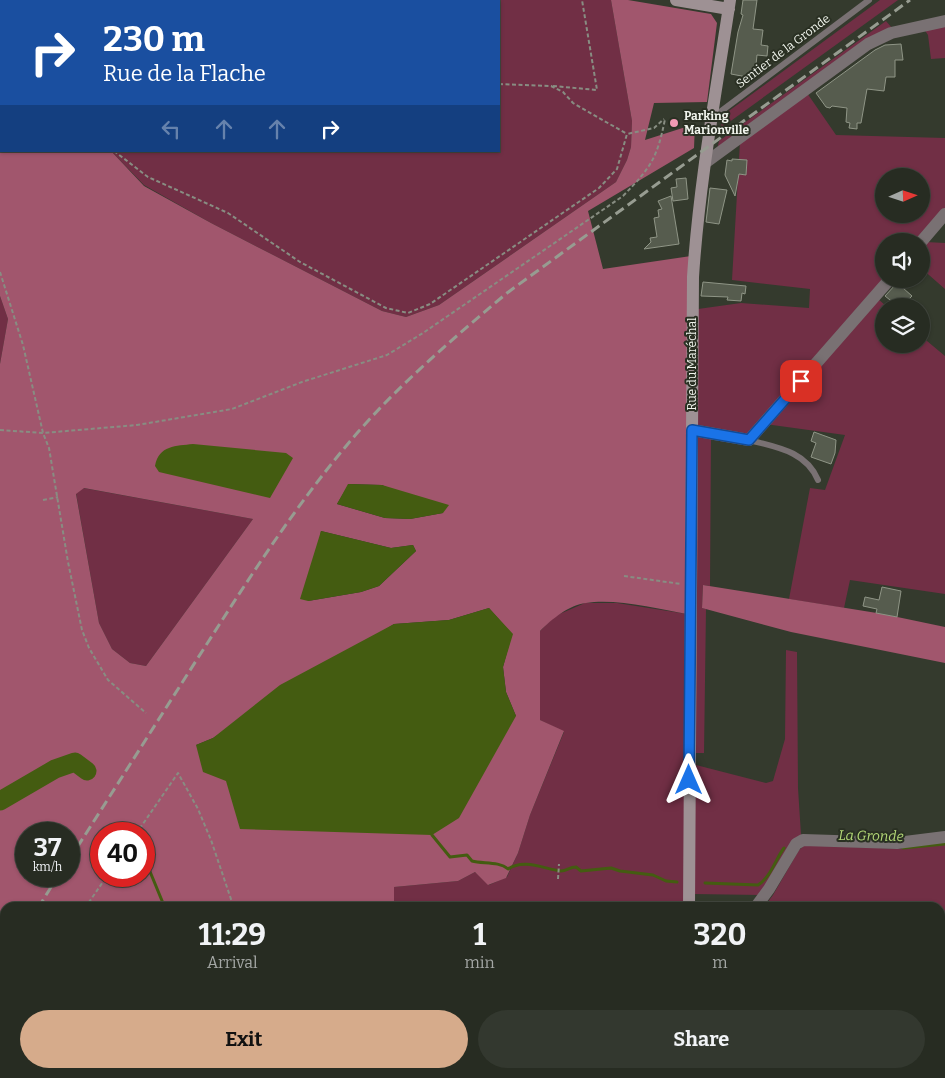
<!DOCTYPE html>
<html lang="en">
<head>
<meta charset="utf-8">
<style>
  body { margin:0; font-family:Bitter,serif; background:#33382f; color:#f1f3f6; height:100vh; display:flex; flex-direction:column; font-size:19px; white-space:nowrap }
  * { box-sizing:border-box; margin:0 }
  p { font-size:16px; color:#a4a7a5 }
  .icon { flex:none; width:28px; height:28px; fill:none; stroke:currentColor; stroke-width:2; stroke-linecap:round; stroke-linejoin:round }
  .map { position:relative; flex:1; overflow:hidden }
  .sheet { position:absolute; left:0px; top:902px; width:945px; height:176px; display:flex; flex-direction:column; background:#272c22; border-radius:15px 15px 0 0; box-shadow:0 1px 4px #0004,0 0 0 1px #434840 }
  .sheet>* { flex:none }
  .guide { position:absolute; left:0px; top:0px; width:500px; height:152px; box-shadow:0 1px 4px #0004,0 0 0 1px #434840; background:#1a4fa0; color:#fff; overflow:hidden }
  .needle { width:32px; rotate:87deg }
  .buttons { position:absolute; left:875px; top:168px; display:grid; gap:10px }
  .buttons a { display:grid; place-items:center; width:55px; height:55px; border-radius:50%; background:#272c22; box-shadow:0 1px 4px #0004,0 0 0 1px #434840; font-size:25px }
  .speed { position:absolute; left:15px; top:822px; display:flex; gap:10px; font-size:25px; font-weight:700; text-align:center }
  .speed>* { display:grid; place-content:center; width:65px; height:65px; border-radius:50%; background:#272c22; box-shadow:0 1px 4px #0004,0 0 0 1px #434840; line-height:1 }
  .speed small { font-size:12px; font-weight:400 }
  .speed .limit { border:8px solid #d22; background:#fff; color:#111 }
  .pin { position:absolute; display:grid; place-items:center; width:42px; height:42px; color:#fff; margin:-21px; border-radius:10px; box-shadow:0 2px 8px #0006 }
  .me { position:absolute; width:55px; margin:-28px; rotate:0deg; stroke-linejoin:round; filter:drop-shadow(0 0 4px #0008) }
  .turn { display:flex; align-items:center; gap:18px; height:105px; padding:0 20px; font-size:22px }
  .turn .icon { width:65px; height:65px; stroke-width:2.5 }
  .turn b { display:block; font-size:35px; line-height:42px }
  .lanes { display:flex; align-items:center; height:48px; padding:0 20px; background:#0003; justify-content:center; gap:25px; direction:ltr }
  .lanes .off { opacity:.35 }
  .eta { display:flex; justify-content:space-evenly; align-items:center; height:85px; text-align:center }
  .eta b { font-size:30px; font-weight:700; line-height:35px }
  .primary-button { display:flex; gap:10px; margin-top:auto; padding:10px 20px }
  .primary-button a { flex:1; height:58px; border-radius:30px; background:#d6ab8b; color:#111; font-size:20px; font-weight:700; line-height:58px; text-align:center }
  .primary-button a+a { background:#33382f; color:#f1f3f6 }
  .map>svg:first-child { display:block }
</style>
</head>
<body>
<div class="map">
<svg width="945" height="1078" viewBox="0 0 945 1078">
  <rect width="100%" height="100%" fill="#343a2d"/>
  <!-- green -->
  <path fill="#712f45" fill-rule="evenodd" d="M 56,0 L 611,0 L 632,121 L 631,147 L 627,160 L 616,182 L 439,305 L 406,317 L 382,311 L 211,223 L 144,185 L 111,151 L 499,151 L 499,1 Z
    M 880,0 L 898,0 L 721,128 L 722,116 Z
    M 886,21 L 892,28 L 717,150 L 719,141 Z
    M 945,26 L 945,58 L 931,59 L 928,35 L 924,29 Z
    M 807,93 L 836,135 L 945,138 L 945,209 L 918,241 L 884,241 L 884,279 L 748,436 L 697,427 L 698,309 L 741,303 L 809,308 L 810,289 L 732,280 L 740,142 ZM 884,176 L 921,176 L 921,214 L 884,214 Z
    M 926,242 L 945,243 L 945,289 L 921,268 L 921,247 Z
    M 0,296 L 8,319 L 0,364 Z
    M 878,299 L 886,306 L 884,306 L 884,344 L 921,344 L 921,336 L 945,356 L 945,594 L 850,580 L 844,608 L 789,599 L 810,488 L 825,490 L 845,435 L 765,424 Z
    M 699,437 L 711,437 L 710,586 L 703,585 L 702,608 L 706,609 L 704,753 L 696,753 L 697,438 Z
    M 83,488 L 253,519 L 146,666 L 130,663 L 112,649 L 99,623 L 76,493 Z
    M 585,603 L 617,603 L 687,614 L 685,907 L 394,908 L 394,887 L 458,881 L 475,872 L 489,885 L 507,877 L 518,853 L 530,815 L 564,732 L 540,720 L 540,631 L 555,616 Z
    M 786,650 L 797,652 L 798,788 L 801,835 L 761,895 L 693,894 L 696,765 L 766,783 L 773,781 L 785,739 Z
    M 945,844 L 945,1078 L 693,1078 L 693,1074 L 940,1074 L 940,908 L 764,907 L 773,895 L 799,850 L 805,845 L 902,849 Z
    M 150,1074 L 237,1074 L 238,1078 L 149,1078 Z
    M 381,1074 L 553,1074 L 549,1078 L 380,1078 Z"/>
  <!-- forest -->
  <path fill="#a1566d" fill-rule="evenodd" d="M 0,0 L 56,1 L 1,1 L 1,151 L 111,151 L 144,186 L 211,223 L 382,311 L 406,317 L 439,305 L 616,182 L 627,160 L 631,147 L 632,121 L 611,0 L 628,0 L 711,14 L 717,23 L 707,102 L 654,103 L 645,140 L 695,124 L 694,148 L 588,211 L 603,269 L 691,256 L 687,614 C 658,609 615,598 586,603 C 569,605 552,619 540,631 L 540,720 L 564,731 L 530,815 L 518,853 L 506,878 L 488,885 L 475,872 L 458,881 L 394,887 L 394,907 L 5,908 L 5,1074 L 150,1074 L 149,1078 L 0,1078 L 0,364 L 8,319 L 0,296 ZM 349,484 L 382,485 L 443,513 L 410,519 L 385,518 L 337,504 ZM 84,488 L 253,519 L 146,666 L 130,663 L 112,649 L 99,623 L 76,494 ZM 321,531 L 391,548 L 413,545 L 416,551 L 379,586 L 361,592 L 308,601 ZM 489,608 L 512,634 L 503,667 L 506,692 L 516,716 L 196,745 L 213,738 L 394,624 L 449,620 ZM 26,834 L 69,834 L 69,876 L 26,876 ZM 101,834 L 144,834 L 144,876 L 101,876 Z
    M 703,585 L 883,614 L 945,627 L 945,663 L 791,632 L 702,608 Z
    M 261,1074 L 381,1074 L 380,1078 L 259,1078 Z"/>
  <!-- water -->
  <path fill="#445c11" d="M 193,444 L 286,453 L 293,458 L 270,498 L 159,472 L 155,466 C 159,445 176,446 193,444 Z
    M 348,484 L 382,485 L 449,505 L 443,513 L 410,519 L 385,518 L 337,504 Z
    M 321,531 L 391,548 L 413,545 L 416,551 L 379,586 L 361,592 L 308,601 L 300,599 Z
    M 489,608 L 513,634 L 503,667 L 506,692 L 516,716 L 459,818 L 432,835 L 240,829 L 226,781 L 203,772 L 196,745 L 213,738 L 280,685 L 394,624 L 449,620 Z"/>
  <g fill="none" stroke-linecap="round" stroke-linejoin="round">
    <!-- stream -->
    <path stroke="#445c11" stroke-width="3" d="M 432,835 L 450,857 L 467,855 L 472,861 C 483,864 499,861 508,869 C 524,858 544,869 561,871 C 567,871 569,867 576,867 L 581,871 L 611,868 L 620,871 L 653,875 L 666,881 L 677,882
      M 903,848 L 945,844
      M 144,857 L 165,908
      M 705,883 L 758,885 C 771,877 775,860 784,848"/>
    <!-- river -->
    <path stroke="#445c11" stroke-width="19" d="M 0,801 L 55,769 L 75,762 L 87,771"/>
  </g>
  <!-- building -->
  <path fill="#565c4e" stroke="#8f9586" d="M 743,0 L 757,0 L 753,29 L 763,30 L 761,45 L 768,46 L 767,56 L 757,55 L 755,74 L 747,74 L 747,77 L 731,74 L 738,32 L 743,15 L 741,14 Z
    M 901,44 L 903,60 L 895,60 L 895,77 L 886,77 L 884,91 L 867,89 L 861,123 L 857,123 L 857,129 L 849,128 L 850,123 L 846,122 L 847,108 L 832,106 L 830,108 L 826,107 L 816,93 L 875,50 L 885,45 Z
    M 732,159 L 747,160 L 746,175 L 739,174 L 735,196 L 725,175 L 727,160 L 732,161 Z
    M 686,178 L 688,199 L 673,201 L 671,188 L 677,187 L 676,179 Z
    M 710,188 L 727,190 L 719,224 L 706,222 Z
    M 671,196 L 679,244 L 644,249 L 651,242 L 650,238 L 657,237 L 654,218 L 659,217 L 658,210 L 662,209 L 658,201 Z
    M 898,279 L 911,279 L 903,288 L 912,296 L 903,305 L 899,300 L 895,304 L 885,296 L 896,284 Z
    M 703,282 L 746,286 L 745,294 L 742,293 L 741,301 L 727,300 L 728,297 L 701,296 Z
    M 814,432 L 836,440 L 835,453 L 831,464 L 811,457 L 816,443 L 811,441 Z
    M 882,587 L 901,591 L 897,617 L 876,613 L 877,609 L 863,606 L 865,597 L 879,600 Z"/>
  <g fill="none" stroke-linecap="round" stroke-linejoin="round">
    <!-- path -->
    <path stroke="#888d82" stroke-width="2" stroke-dasharray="4 2.5" stroke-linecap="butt" d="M 71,0 L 71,1
      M 42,1 L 43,0
      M 0,42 L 1,42
      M 499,84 L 551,86 L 563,92 L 573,103 L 627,134
      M 553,86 L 597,90 L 582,0
      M 114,151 L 148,177 L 228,213 L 300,262 L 386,308 L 408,313 L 430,304 L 599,188 L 617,169 L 627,134 L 654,128 L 664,119
      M 0,272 L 23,345 L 43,433 L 49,448 L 68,562 L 82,630 L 89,648 L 108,680 L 146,713
      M 0,430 L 43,433 L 137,425 L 232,409 L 302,382 L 387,355 L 423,333 L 623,196 C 651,167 657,159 665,119
      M 43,500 L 58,497
      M 624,576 L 681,584
      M 136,834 L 178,773 L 198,809 L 211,840 L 234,908
      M 558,879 L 559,864
      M 85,908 L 107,876
      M 0,1030 L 5,1023
      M 288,1074 L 289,1078"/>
    <!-- lane -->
    <path stroke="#797173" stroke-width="6" d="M 712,118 L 869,0
      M 749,440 C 776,447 806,451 818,480"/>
    <!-- street -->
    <path stroke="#797173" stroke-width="12" d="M 705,163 L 868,44 L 891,33 L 945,21
      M 921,242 L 945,214
      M 692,430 L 749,440 L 890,279
      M 755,908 L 769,889 L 796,844 L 803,840 L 897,843 L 945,837"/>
    <!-- secondary -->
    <path stroke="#9e9194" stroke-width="12" d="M 676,0 L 729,9
      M 689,908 L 693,277 C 699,184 716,92 730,0
      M 685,1078 L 685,1074"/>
    <!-- rail -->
    <path stroke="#979c91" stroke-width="3" stroke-dasharray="10 5" stroke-linecap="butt" d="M 69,860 C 114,790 158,720 203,650 C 251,575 299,500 358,432 C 403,381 455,337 507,293 L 910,0
      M 38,908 L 58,876
      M 0,968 L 5,960"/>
  </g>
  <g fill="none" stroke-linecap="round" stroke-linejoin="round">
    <defs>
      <path id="route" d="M 689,780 L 692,430 L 749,440 L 801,381"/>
    </defs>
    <!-- route casing -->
    <use href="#route" stroke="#114b97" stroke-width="12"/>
    <!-- route -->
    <use href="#route" stroke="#1a73e8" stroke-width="9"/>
  </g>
  <!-- markers -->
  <circle fill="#f19ab3" stroke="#2a3023" stroke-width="2" cx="674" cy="123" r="5"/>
  <g text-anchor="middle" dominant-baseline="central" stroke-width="4" stroke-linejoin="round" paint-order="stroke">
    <!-- street labels -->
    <g font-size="12" fill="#f1f5ed" stroke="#2a3023">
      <text transform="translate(783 51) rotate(-37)">Sentier de la Gronde</text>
      <text transform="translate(692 364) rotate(-90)">Rue du Maréchal</text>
    </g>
    <!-- poi labels -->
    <g font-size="12" font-weight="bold" fill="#f1f5ed" stroke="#2a3023" text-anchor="start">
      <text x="684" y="116">Parking<tspan x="684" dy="14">Marionville</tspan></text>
    </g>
    <!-- water labels -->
    <g font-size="14" font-style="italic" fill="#b4d977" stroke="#2a3023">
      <text transform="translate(871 836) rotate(1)">La Gronde</text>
    </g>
  </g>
</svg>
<div class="buttons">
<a><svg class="needle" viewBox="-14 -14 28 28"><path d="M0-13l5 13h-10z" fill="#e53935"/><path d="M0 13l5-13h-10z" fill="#a4a7a5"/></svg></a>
<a><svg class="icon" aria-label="sound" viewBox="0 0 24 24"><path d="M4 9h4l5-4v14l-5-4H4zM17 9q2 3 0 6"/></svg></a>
<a><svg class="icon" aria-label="layers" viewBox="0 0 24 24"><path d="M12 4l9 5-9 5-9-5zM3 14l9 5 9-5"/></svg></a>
</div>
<div class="speed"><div>37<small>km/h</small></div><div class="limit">40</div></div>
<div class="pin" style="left:801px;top:381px;background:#d93025"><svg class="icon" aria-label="arrive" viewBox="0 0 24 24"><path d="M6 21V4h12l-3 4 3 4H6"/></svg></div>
<svg class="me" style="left:689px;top:780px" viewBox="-20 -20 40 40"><path d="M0-17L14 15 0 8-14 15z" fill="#1a73e8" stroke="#fff" stroke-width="4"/></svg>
<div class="guide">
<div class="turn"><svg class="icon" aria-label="right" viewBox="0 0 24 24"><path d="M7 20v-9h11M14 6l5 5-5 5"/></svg><div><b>230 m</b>Rue de la Flache</div></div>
<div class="lanes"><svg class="icon off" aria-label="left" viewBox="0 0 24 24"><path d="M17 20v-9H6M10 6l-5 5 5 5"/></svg><svg class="icon off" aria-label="ahead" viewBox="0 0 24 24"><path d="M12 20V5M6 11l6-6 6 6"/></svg><svg class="icon off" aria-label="ahead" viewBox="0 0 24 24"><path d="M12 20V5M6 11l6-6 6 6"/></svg><svg class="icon" aria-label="right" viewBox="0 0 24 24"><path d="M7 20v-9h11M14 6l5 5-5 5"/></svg></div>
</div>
<section class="sheet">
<div class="eta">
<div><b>11:29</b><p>Arrival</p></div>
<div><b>1</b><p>min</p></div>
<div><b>320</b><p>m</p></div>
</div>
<div class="primary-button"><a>Exit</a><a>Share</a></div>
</section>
</div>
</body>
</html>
